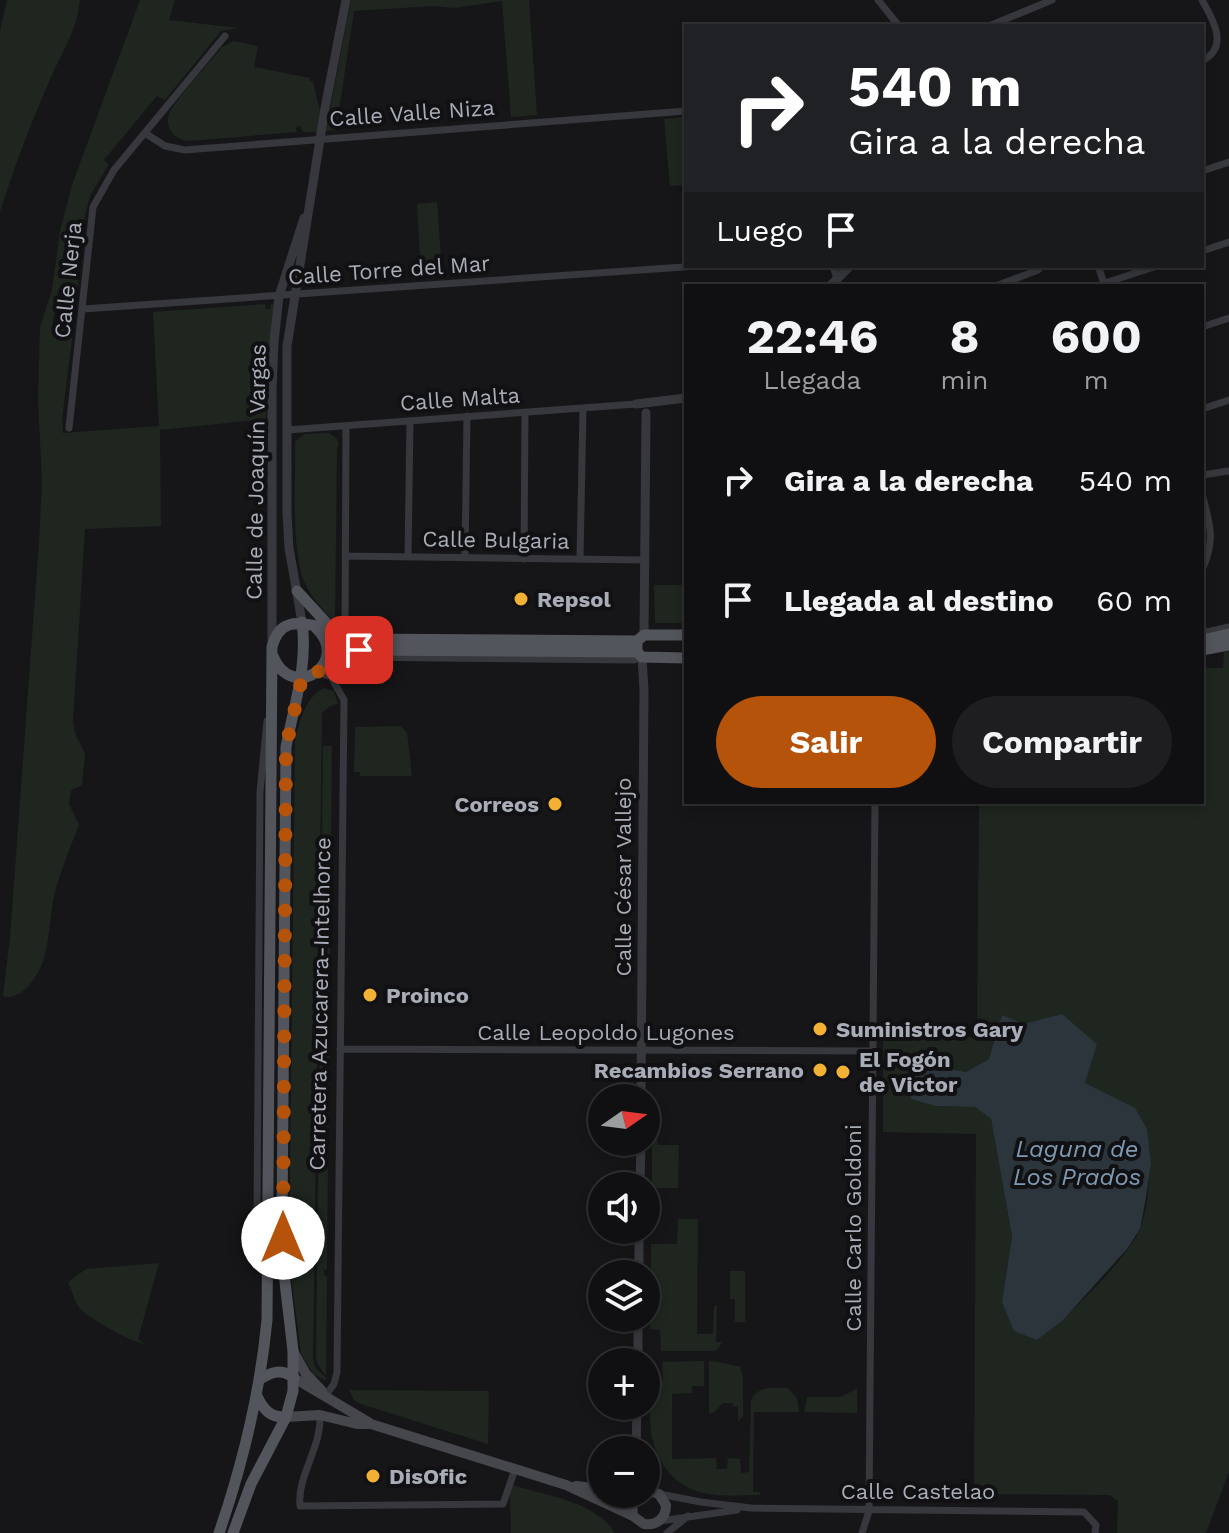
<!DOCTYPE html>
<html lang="es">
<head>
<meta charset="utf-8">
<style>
  body { margin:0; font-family:"Work Sans",sans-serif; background:#1e1e20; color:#f1f3f6; height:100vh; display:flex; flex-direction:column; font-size:30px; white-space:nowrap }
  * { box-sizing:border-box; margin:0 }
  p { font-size:26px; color:#9c9d9f }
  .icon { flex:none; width:44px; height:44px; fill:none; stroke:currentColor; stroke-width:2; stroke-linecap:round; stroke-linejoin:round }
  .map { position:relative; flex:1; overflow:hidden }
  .details { position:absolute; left:684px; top:284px; width:520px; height:520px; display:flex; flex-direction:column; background:#101012; border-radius:0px; box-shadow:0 4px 12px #0003,0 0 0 2px #303032 }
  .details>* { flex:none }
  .top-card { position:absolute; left:684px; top:24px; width:520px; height:244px; border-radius:0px; box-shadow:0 4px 12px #0003,0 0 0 2px #303032; background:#202124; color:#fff; overflow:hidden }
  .needle { width:52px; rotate:76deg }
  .buttons { position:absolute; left:588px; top:1084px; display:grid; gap:16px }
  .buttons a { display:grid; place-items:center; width:72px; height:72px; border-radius:50%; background:#101012; box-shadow:0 4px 12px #0003,0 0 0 2px #303032; font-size:40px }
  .pin { position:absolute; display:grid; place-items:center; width:68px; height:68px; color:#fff; margin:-34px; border-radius:16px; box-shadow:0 4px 12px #0006 }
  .me { position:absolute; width:88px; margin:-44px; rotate:0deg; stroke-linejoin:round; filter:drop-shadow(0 0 6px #0008) }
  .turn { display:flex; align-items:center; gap:28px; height:168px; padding:0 32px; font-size:36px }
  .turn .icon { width:104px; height:104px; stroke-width:2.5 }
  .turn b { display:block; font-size:56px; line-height:68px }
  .then { display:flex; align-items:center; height:76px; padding:0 32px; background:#0003; gap:16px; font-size:30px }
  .eta { display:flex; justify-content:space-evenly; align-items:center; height:136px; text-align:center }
  .eta b { font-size:48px; font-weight:700; line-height:56px }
  .primary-button { display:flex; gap:16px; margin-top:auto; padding:16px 32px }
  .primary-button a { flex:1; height:92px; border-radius:48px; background:#b45309; color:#fff; font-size:32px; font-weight:700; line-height:92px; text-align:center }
  .primary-button a+a { background:#1e1e20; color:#f1f3f6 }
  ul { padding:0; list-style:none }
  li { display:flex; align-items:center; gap:24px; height:120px; padding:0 32px }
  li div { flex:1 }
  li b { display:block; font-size:30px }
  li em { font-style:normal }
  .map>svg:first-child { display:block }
</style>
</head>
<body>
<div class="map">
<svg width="1229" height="1533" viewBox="0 0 1229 1533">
  <rect width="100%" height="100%" fill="#161618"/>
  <!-- green -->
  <path fill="#1e261f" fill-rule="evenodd" d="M 7,0 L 80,0 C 77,31 61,54 49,82 C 30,125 14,168 0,212 L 0,31 Z
    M 140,0 L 175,0 L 169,20 L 238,28 L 221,31 L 165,100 L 157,96 L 104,160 L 109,164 L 90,196 L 84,220 L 77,292 L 58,290 L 52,327 L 73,331 L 62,419 L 63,433 L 159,426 L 153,312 L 265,304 L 266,309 L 270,309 L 271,304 L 274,305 L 266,419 L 160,430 L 161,526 L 85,529 L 73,720 L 75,733 L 85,754 L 82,785 L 71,790 L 69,804 L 79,825 C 70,848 60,872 54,896 C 50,915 49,948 42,964 C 36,979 20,1002 3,996 L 10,937 L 39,542 L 42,483 L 38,397 L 40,327 L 52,290 L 60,231 L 72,185 Z
    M 351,0 L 529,0 L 537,115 L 511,117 L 502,1 L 455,8 L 433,6 L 354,11 L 336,130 L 326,131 Z
    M 234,41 L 258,46 L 254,67 L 310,78 L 309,80 L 313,82 L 320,111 L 317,132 L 303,132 L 300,126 L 296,128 L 297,132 L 189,141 C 175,140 164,128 169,114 C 174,101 211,61 222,47 Z
    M 685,117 L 686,185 L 670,186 L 664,119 Z
    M 437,202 L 442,273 L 421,274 L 417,204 Z
    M 329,433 L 337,439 L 339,446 L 337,447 L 335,623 C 322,609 308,594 302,576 C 291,534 296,485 295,442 L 304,434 Z
    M 654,585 L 686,585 L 686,623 L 655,623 Z
    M 1229,651 L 1229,1472 L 1206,1533 L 1117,1533 L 1118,1501 L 1109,1495 L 974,1494 L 976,1134 L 883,1132 L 883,1036 L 977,1037 L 979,802 L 1202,802 L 1202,668 L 1223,668 L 1224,652 ZM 1062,1014 L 1084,1083 L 1106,1096 L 1151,1164 C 1148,1184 1148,1212 1139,1231 C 1122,1265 1068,1316 1037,1340 L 1002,1302 L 1012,1236 L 991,1119 L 975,1107 L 936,1106 L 929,1065 L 966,1072 L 989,1059 L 1024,1025 Z
    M 324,688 L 334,691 L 338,704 L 330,706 L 322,713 L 313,1358 L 315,1367 L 327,1379 L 325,1380 L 313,1374 L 301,1353 L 289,1260 L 295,742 C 299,722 305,697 324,688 Z
    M 401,726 L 407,733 L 412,776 L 360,776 L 360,772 L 354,772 L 355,727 Z
    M 323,746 L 332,746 L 327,1269 L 324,1270 L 324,1275 L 327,1276 L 326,1376 L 318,1365 L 316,1358 Z
    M 652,1133 L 657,1133 L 658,1145 L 679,1145 L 678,1188 L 652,1188 Z
    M 678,1219 L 698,1219 L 697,1334 L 713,1334 L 714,1306 L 717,1306 L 716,1342 L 722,1342 L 718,1349 L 714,1351 L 661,1351 L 660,1330 L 650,1329 L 651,1303 L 658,1302 L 658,1297 L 651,1297 L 651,1244 L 677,1244 Z
    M 159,1263 L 138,1339 L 145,1344 C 133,1343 85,1317 78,1306 C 74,1299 72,1290 68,1282 L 86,1269 Z
    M 730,1271 L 745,1271 L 745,1322 L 735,1322 L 735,1299 L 730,1299 Z
    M 704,1361 L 704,1386 L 692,1386 L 692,1393 L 672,1394 L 672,1459 L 716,1458 L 717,1469 L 727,1469 L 728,1458 L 740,1459 L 741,1473 L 749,1472 L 751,1400 C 759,1385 773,1388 788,1388 L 797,1398 L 799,1412 L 754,1412 L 753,1492 L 760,1492 L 760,1495 C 742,1495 722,1497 704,1493 C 669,1486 650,1452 650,1419 C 651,1401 648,1385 658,1371 L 660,1380 L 663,1380 L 662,1362 Z
    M 709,1361 C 719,1361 735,1367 740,1366 L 743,1378 L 743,1417 L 738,1421 L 738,1407 L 733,1406 L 733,1403 L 723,1403 L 713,1413 L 709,1413 Z
    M 857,1389 L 857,1413 L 804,1412 L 807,1397 L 840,1397 Z
    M 349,1390 L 489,1391 L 488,1444 L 361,1404 L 354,1400 Z
    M 512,1485 C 547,1496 595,1501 615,1533 L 511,1533 L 510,1494 Z"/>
  <!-- water -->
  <path fill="#2c353c" d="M 1062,1014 L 1097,1044 L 1085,1083 L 1135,1108 L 1147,1129 L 1151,1164 L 1145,1203 L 1140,1229 L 1127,1249 L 1063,1320 L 1037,1340 L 1014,1331 L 1002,1302 L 1012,1236 L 991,1119 L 975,1107 L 936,1106 L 911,1099 L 909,1071 L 929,1065 L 966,1072 L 989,1059 L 1002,1015 L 1024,1024 Z"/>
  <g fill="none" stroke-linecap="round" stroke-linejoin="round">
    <!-- minor -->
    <path stroke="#37383d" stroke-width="7" d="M 878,0 L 899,26
      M 989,26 L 1052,0
      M 1202,61 C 1229,47 1214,21 1202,0
      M 145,133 L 165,146 L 185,150 L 686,111
      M 1202,171 L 1229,162
      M 1202,251 L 1229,242
      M 833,266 L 837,279
      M 1098,266 L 1105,286
      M 1105,283 L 1157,266
      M 996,286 L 1038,270 L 1042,266
      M 83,309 L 698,266
      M 1202,327 L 1229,318
      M 1202,409 L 1229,400
      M 69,428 L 93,207 L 114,170 L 225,36
      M 287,430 L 636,404
      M 1202,475 L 1229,471
      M 1202,494 C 1210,525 1216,539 1202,570
      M 346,556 L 645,560
      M 408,557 L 410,421
      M 465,558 L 467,416
      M 524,559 L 525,412
      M 580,559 L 583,408
      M 1202,633 L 1229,627
      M 345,636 L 346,426
      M 347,657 L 634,660 L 642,657
      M 317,672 L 331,677 L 344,700 L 337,1372 L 334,1384 L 326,1395
      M 340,1049 L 873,1051
      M 267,1227 L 257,1219 L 260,792 L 267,721
      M 320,1415 C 322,1447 297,1475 300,1506 L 503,1504 L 515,1469
      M 659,1494 L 701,1502 L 751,1508 L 1084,1512 L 1096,1525 L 1095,1533
      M 660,1521 L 737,1510
      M 667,1533 L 688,1516
      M 862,1533 L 869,1511 L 875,802"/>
    <!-- tertiary -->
    <path stroke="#37383d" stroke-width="9" d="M 830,286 L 850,266
      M 636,404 L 686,398
      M 302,622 L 289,548 L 287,513 L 287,346 L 325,108 L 346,0
      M 644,635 L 646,413
      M 272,642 L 272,390 L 274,342 L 279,296 L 304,218
      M 641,1098 L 644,690 L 642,657
      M 640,1186 L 641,1142
      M 639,1274 L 639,1230
      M 638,1362 L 638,1318
      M 636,1450 L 637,1406"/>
    <!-- secondary -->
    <path stroke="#45474d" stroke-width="10" d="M 293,1351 L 306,1374 L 322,1391
      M 294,1378 L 370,1423
      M 286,1417 L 320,1415 L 357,1424 L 371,1424 L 566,1485 L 633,1516
      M 576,1486 L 602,1489
      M 637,1494 L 632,1501 L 633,1516 L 644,1524 C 657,1526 666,1518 666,1505 L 659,1494 L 646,1490"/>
    <!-- primary -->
    <path stroke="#53555c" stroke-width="11" d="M 297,591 L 331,628 L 351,639 L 637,641
      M 686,635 L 644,635 L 637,641 L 637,652 L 642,657 L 686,658
      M 1202,640 L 1229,634
      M 1202,650 L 1229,645
      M 273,656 C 292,704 353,662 315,627
      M 317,672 L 359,650 L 637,652
      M 260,1379 C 272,1372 282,1368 294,1378
      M 257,1396 C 263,1409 270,1418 286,1417
      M 219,1533 C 243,1463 260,1393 267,1320 L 272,647 C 281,612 306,626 331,628
      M 233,1533 L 251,1484 L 286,1417 L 293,1391 L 293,1351 L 285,1282 L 282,1218 L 286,747 C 294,705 308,666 302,622"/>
  </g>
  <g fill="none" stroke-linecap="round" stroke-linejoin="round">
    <!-- route -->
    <path stroke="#b45309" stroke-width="14" stroke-dasharray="0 25.2" d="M 283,1238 L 286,747 L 302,678 L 327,668 L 359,650"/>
  </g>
  <!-- markers -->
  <g fill="#f2b134" stroke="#111113" stroke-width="3">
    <circle cx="521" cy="599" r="8"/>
    <circle cx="555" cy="804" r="8"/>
    <circle cx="370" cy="995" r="8"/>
    <circle cx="820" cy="1029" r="8"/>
    <circle cx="820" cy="1070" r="8"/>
    <circle cx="843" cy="1072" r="8"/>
    <circle cx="373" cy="1476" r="8"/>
  </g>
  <g text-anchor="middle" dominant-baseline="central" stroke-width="8" stroke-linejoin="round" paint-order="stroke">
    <!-- street labels -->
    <g font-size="22" fill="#a8adb8" stroke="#111113">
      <text transform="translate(412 113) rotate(-4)">Calle Valle Niza</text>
      <text transform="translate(389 270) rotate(-4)">Calle Torre del Mar</text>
      <text transform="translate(68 280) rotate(-84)">Calle Nerja</text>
      <text transform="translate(460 399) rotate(-4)">Calle Malta</text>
      <text transform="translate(256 472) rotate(-89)">Calle de Joaquín Vargas</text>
      <text transform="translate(496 540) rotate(1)">Calle Bulgaria</text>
      <text transform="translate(623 877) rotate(-90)">Calle César Vallejo</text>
      <text transform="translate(320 1004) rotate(-89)">Carretera Azucarera-Intelhorce</text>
      <text x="606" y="1032">Calle Leopoldo Lugones</text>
      <text transform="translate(853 1228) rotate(-90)">Calle Carlo Goldoni</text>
      <text x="918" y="1491">Calle Castelao</text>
    </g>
    <!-- poi labels -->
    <g font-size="22" font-weight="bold" fill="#a8adb8" stroke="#111113" text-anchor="start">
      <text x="537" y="599">Repsol</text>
      <text x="539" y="804" text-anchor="end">Correos</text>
      <text x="386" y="995">Proinco</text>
      <text x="836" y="1029">Suministros Gary</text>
      <text x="859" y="1059">El Fogón<tspan x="859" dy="25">de Victor</tspan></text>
      <text x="804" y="1070" text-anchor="end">Recambios Serrano</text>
      <text x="389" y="1476">DisOfic</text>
    </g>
    <!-- water labels -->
    <g font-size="24" font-style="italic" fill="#7f9bb3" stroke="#111113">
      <text x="1077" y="1149">Laguna de<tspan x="1077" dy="28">Los Prados</tspan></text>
    </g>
  </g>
</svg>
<div class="buttons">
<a><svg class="needle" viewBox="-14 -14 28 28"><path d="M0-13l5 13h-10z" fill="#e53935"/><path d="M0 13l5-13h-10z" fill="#9c9d9f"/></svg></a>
<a><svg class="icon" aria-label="sound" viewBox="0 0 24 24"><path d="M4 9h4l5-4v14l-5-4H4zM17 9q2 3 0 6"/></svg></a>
<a><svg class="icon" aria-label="layers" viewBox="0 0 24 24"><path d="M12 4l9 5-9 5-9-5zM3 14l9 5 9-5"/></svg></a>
<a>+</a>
<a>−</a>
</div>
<div class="pin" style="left:359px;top:650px;background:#d93025"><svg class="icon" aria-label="arrive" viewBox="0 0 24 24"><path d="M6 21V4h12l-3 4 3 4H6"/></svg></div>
<svg class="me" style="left:283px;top:1238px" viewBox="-20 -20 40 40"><circle r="19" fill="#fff"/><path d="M0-13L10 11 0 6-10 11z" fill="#b45309"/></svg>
<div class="top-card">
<div class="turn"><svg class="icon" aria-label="right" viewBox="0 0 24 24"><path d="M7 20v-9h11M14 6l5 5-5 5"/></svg><div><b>540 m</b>Gira a la derecha</div></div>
<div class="then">Luego<svg class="icon" aria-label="arrive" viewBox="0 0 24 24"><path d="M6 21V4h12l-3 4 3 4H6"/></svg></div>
</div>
<section class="details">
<div class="eta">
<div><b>22:46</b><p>Llegada</p></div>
<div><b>8</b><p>min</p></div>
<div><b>600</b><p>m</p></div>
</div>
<ul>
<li><svg class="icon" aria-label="right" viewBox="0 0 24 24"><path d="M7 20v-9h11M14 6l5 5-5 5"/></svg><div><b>Gira a la derecha</b></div><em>540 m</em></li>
<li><svg class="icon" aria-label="arrive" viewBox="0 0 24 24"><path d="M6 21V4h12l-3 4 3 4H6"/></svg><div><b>Llegada al destino</b></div><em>60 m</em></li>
</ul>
<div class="primary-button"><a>Salir</a><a>Compartir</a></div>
</section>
</div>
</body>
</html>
